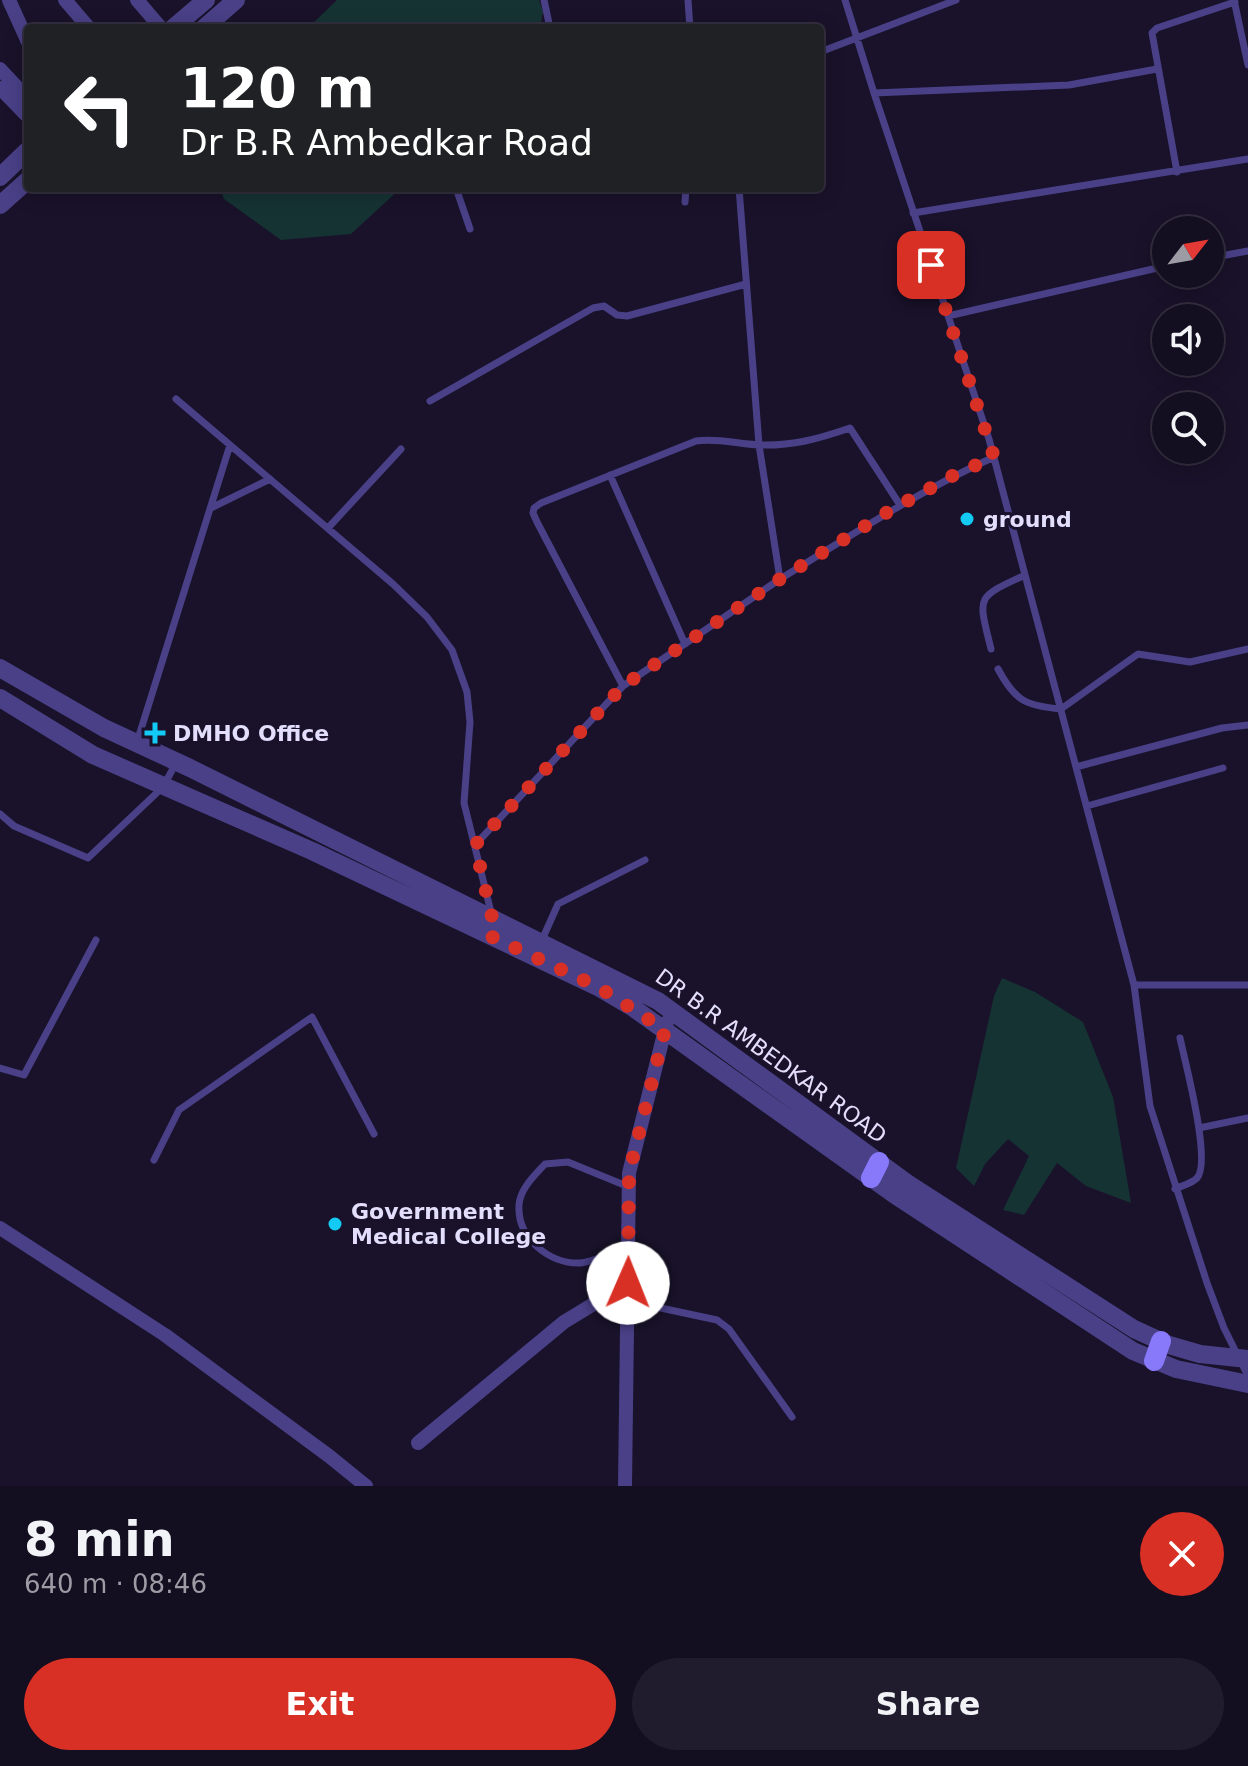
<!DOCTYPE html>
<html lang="en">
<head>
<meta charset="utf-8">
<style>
  body { margin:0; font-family:"DejaVu Sans",sans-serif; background:#201c2d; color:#f1f3f6; height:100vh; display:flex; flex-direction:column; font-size:30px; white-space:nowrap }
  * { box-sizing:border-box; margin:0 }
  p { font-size:26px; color:#9d9ca5 }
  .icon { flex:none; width:44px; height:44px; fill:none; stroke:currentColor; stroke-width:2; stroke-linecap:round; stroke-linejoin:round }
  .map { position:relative; height:1486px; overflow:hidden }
  .side { display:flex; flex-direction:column; background:#130e20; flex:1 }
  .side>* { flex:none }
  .banner { position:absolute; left:24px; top:24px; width:800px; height:168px; border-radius:8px; box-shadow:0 4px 20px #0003,0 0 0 2px #322e3e; background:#202124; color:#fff; overflow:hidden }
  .needle { width:52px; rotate:59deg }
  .fabs { position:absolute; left:1152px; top:216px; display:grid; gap:16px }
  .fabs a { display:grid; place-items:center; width:72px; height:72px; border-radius:50%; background:#130e20; box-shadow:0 4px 20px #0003,0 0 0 2px #322e3e; font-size:40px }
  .pin { position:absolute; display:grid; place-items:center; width:68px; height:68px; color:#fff; margin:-34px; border-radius:16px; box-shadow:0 4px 12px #0006 }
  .me { position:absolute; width:88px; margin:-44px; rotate:1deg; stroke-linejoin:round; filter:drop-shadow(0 0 6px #0008) }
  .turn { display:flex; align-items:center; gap:28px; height:168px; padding:0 24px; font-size:36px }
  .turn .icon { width:104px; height:104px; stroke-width:2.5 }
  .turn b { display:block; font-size:56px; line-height:68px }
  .round { display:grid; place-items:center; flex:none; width:84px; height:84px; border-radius:42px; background:#201c2d }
  .headline { display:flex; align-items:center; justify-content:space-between; height:136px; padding:0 24px }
  h1 { font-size:48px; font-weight:800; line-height:60px }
  .action { display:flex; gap:16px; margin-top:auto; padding:16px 24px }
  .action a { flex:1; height:92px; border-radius:48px; background:#d93025; color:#fff; font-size:32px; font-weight:800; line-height:92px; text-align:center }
  .action a+a { background:#201c2d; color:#f1f3f6 }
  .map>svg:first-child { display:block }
</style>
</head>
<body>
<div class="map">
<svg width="1248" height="1486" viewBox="0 0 1248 1486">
  <rect width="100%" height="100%" fill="#19122a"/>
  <!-- green -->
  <path fill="#163334" d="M 337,0 L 539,0 L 543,12 L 540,28 L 308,28 Z
    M 220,188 L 401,188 L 351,234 L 281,240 L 224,199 Z
    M 1002,978 L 1035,992 L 1083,1022 L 1113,1097 L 1131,1203 L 1086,1186 L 1057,1163 L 1024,1215 L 1003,1210 L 1029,1156 L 1008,1139 L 985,1164 L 974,1186 L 956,1168 L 994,996 Z"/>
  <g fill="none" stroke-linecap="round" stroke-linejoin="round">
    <!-- service -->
    <path stroke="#494087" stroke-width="7" d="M 544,0 L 550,28
      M 688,0 L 690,28
      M 845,0 L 874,93 L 989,439 L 1076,767
      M 1234,0 L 1248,65
      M 820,52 L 956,0
      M 874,93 L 1069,85 L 1157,69
      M 1177,172 L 1152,33 L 1157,28 L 1235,2
      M 456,188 L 470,229
      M 685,202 L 686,188
      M 913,213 L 1248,159
      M 1210,258 L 1248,251
      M 948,316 L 1166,266
      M 176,399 L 393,584 L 427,617 L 452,650 L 467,692 L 470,722 L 464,803 L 492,916
      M 430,401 L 593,308 L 604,306 L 617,315 L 627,316 L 746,284
      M 610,475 L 685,644
      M 211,508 L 270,479
      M 328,528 L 401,449
      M 780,579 C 850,536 919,491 994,457
      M 991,649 C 978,596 975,598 1025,575
      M 998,669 C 1015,701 1026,706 1061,709 L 1138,654 L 1190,662 L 1248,649
      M 623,686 L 537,522 L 533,513 L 534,508 L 541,503 L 696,441 C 718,438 737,444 759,445 C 793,446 818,439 850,428 L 900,505
      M 137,742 L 230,445
      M 1087,806 L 1223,768
      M 0,814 L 14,826 L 88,858 L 163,787 L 176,763
      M 475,845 L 623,686 L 780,579 L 759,445 L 739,188
      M 542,940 L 558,904 L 645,860
      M 1134,985 L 1076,767 L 1222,728 L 1248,725
      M 1248,985 L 1134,985 L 1150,1106 L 1207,1283 L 1224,1328 L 1248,1376
      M 0,1068 L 24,1075 L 96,940
      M 1199,1128 L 1248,1118
      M 154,1160 L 179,1110 L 312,1017 L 374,1134
      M 1175,1189 C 1181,1186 1193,1183 1197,1178 C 1212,1162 1185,1062 1180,1038
      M 627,1248 C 613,1252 594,1262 580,1263 C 549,1264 517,1238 519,1205 C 520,1189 534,1176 545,1164 L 568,1162 L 629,1187
      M 628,1301 L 717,1320 L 729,1329 L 792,1417"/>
    <!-- minor -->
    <path stroke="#494087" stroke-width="14" d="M 9,0 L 28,42
      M 65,0 L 89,28
      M 137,0 L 161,28
      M 0,69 L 28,99
      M 0,88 L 28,117
      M 0,1228 L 165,1335 L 329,1456 L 366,1486
      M 418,1443 L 564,1322 L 628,1283
      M 625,1486 L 629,1173 L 667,1022"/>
    <!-- tertiary -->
    <path stroke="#494087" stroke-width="18" d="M 173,28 L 206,0
      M 204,28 L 236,0
      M 0,177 L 28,150
      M 0,205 L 28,180
      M 0,668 L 104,728 L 190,768 L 658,1001 L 907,1183 L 1134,1329 L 1169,1345 L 1200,1354 L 1248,1359
      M 0,698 L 93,755 L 312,851 L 598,987 L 632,1007 L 895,1195 L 1133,1351 L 1176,1369 L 1248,1384"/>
    <!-- secondary -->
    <path stroke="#8779f9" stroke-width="20" d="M 871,1178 L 879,1162
      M 1154,1361 L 1161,1341"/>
  </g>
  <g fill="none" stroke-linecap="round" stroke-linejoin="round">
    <!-- route -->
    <path stroke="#d93025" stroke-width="14" stroke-dasharray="0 25.2" d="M 628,1283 L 629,1173 L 665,1030 L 598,987 L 488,935 L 492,917 L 475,845 L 623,686 L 780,579 L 886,513 L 952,476 L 994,457 L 931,265"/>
  </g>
  <!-- markers -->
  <g fill="#13caf4" stroke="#19122a" stroke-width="3">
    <circle cx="967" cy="519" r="8"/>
    <path d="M151 721h8v8h8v8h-8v8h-8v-8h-8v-8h8z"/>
    <circle cx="335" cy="1224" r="8"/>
  </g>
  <g text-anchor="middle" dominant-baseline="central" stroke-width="6" stroke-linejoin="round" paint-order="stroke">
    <!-- poi labels -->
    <g font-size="22" font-weight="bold" fill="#e4defd" stroke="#19122a" text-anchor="start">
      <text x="983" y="519">ground</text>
      <text x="173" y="733">DMHO Office</text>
      <text x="351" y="1211">Government<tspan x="351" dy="25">Medical College</tspan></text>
    </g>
    <!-- street labels -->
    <g font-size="22" fill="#e4defd" stroke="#19122a">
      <text transform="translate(771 1056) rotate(36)">DR B.R AMBEDKAR ROAD</text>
    </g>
  </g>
</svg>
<div class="fabs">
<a><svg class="needle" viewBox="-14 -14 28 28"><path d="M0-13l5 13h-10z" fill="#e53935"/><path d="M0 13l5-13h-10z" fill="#9d9ca5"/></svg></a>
<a><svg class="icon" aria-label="sound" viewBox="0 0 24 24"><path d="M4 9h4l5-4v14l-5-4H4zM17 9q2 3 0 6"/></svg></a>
<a><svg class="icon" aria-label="search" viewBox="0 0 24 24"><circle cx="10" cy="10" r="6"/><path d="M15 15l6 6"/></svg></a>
</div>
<div class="pin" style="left:931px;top:265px;background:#d93025"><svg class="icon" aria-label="arrive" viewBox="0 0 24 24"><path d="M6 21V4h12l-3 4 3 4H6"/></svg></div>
<svg class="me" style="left:628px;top:1283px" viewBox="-20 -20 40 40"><circle r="19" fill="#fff"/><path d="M0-13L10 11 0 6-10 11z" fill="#d93025"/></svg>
<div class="banner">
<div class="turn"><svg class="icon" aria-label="left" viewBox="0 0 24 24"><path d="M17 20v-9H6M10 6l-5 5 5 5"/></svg><div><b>120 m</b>Dr B.R Ambedkar Road</div></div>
</div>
</div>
<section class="side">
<div class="headline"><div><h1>8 min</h1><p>640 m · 08:46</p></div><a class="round" style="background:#d93025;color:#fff"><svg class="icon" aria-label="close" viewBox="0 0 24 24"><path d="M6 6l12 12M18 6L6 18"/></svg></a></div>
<div class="action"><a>Exit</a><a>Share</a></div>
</section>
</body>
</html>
